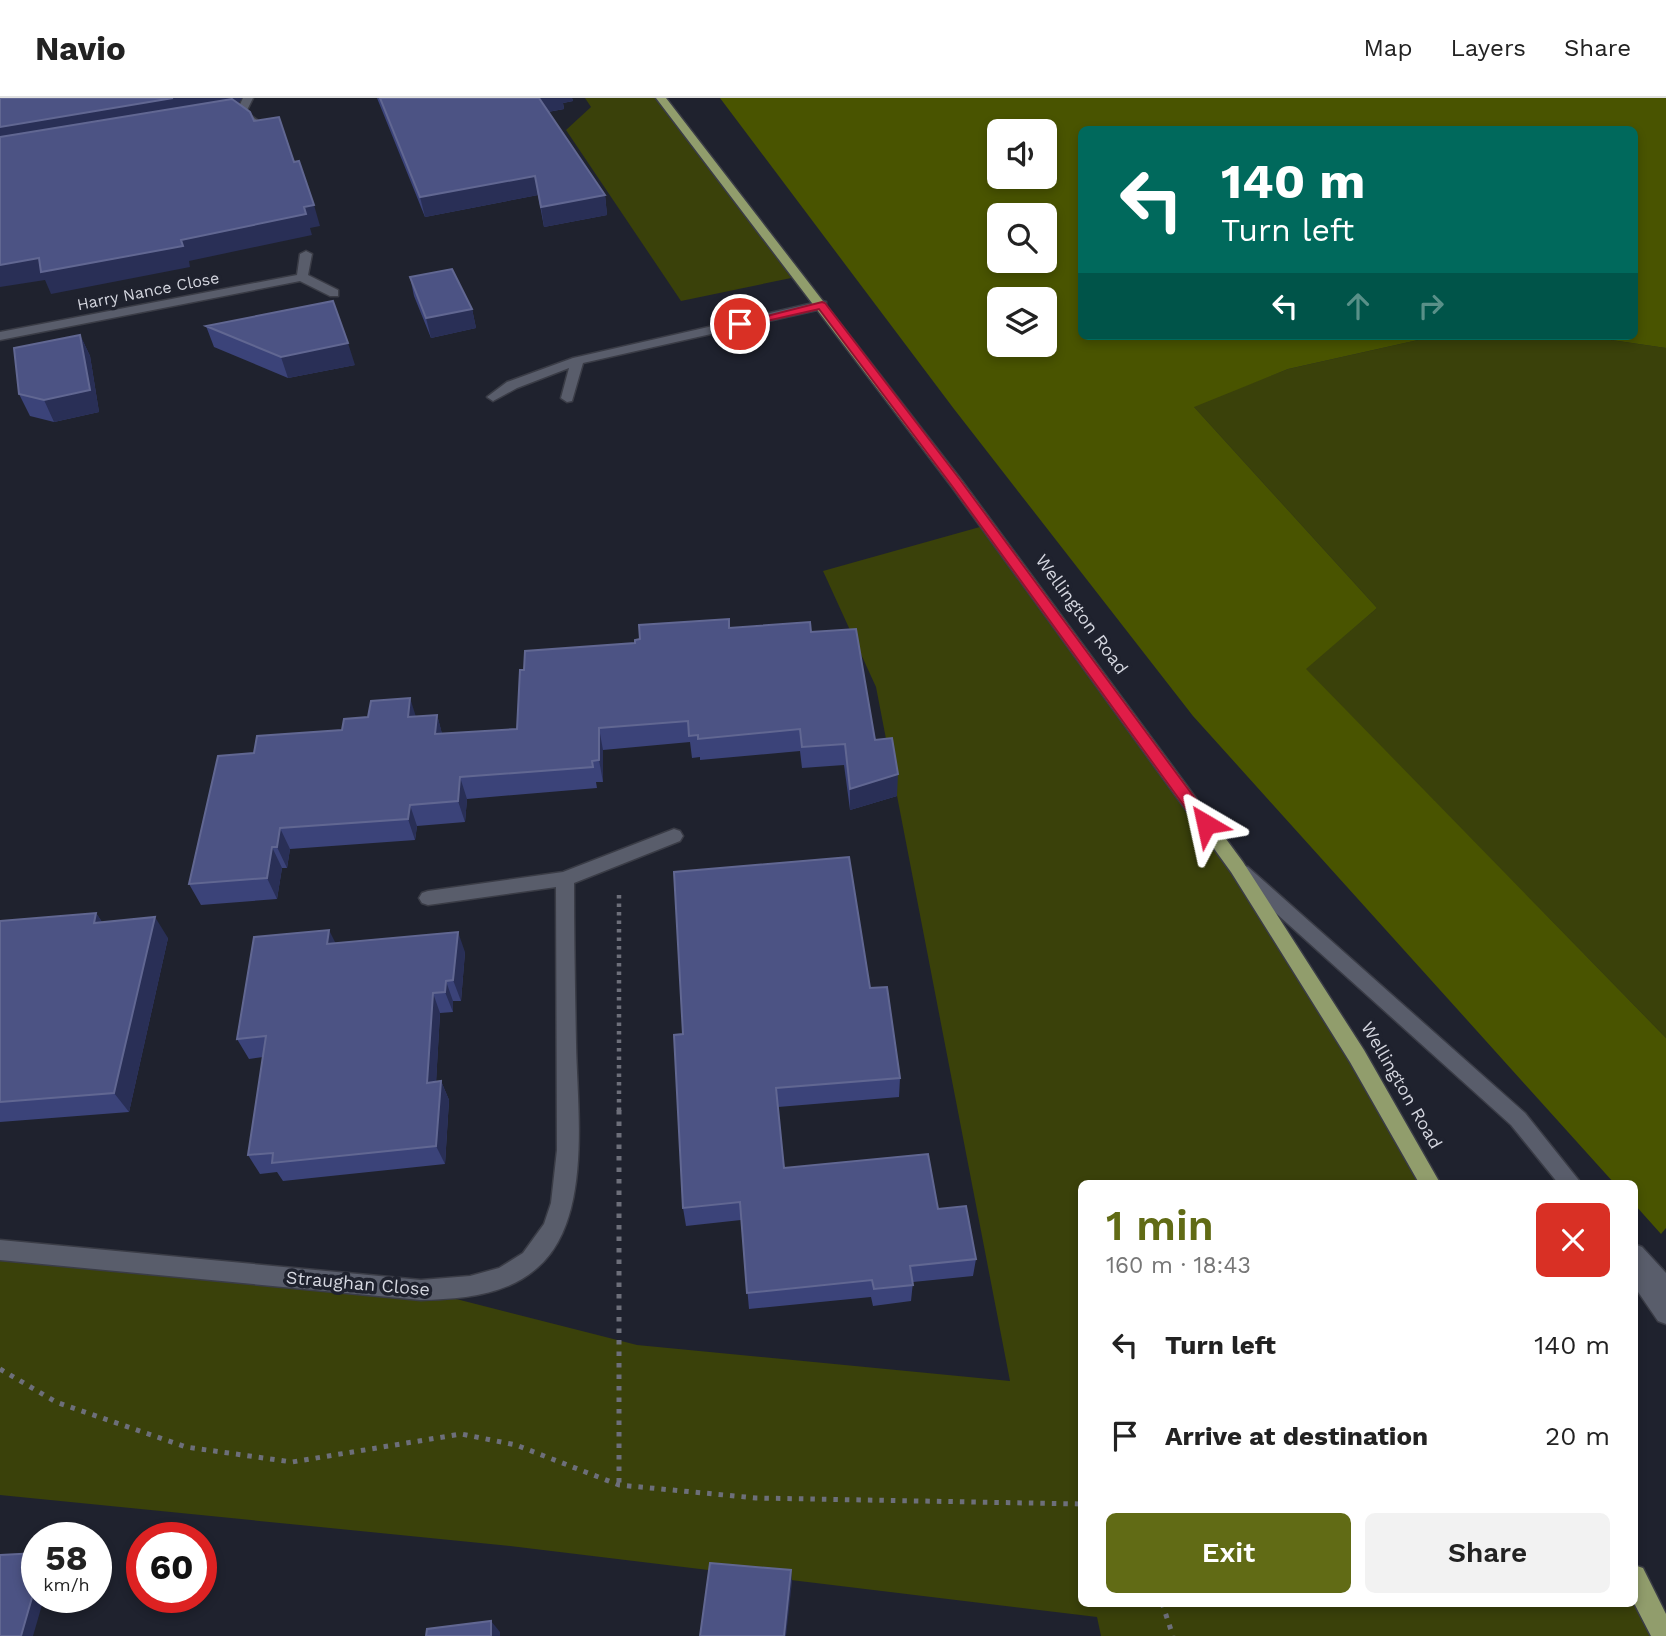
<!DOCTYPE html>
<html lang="en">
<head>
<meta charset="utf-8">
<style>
  body { margin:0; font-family:"Work Sans",sans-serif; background:#f2f2f2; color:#222; height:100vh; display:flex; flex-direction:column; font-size:26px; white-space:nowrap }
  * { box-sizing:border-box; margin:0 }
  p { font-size:23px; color:#767676 }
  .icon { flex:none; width:38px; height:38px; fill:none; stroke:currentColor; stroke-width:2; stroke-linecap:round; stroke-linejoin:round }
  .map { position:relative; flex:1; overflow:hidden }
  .drawer { position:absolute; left:1078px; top:1082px; width:560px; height:427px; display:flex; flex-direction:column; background:#fff; border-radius:10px; box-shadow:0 4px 10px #0003 }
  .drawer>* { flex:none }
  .hud { position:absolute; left:1078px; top:28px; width:560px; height:214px; border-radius:10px; box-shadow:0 4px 10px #0003; background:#00695c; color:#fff; overflow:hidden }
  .controls { position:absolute; left:987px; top:21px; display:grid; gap:14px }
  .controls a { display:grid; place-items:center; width:70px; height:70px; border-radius:10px; background:#fff; box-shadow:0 4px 10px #0003; font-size:35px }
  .speed { position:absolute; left:21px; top:1424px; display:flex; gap:14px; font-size:35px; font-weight:700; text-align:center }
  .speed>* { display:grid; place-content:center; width:91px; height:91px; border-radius:50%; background:#fff; box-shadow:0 4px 10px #0003; line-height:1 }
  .speed small { font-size:18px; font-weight:400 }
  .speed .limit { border:10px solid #d22; background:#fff; color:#111 }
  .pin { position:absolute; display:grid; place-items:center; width:60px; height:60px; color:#fff; margin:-30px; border:4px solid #fff; border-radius:50%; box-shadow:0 2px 7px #0007 }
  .me { position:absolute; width:77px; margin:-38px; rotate:324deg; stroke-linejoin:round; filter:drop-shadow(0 0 5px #0008) }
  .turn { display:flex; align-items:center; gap:24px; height:147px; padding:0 28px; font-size:32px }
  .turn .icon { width:91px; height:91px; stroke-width:2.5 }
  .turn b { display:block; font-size:49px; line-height:60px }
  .lanes { display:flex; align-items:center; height:66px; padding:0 28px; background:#0003; justify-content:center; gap:35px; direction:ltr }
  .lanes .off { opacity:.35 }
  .round { display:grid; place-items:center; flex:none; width:74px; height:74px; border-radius:10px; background:#f2f2f2 }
  .head { display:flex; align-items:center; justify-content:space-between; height:119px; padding:0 28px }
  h1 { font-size:42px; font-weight:600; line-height:52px; color:#616b15 }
  .cta { display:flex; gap:14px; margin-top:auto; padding:14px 28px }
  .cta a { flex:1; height:80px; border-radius:10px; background:#616b15; color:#fff; font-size:28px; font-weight:600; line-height:80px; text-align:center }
  .cta a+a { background:#f2f2f2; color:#222 }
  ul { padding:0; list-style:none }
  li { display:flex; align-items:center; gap:21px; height:91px; padding:0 28px }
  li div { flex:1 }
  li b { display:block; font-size:26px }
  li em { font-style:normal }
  header { display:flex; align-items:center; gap:42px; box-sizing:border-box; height:98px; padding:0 35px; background:#fff; border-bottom:2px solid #e0e0e0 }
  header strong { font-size:33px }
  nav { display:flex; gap:38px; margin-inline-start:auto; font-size:24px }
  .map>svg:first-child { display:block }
</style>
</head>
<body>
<header>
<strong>Navio</strong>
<nav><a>Map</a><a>Layers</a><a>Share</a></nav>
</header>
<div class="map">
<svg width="1666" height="1538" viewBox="0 0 1666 1538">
  <rect width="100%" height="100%" fill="#1f222e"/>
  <!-- green -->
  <path fill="#3a410a" d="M 585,0 L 659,0 L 796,179 L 681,203 L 566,32 L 591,9 Z
    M 1436,238 L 1584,238 L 1666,250 L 1666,940 L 1305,571 L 1377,510 L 1193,308 L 1288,271 Z
    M 987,427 L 1237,769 L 1430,1085 L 1082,1085 L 1082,1505 L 1634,1505 L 1664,1538 L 1101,1538 L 1097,1519 L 510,1448 L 0,1397 L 0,1152 L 421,1192 L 637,1247 L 1010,1283 L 876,589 L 823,473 Z"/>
  <!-- forest -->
  <path fill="#495400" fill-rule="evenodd" d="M 720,0 L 1666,0 L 1666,250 L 1584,238 L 1634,238 L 1634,32 L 1082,32 L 1082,238 L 1436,238 L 1288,271 L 1194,309 L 1377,510 L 1306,571 L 1666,940 L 1666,1130 L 1661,1136 L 1635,1107 L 1634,1085 L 1614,1085 L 1193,618 L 954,311 ZM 999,33 L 1045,33 L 1045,79 L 999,79 ZM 999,117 L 1045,117 L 1045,163 L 999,163 ZM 999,201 L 1045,201 L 1045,247 L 999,247 Z"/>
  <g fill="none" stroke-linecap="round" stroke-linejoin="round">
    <defs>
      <path id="minor" d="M 243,0 L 253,0 L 246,14 L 257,22 L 257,26 L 249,26 L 236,15 Z
        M 306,153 L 312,156 L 308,177 L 338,192 L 338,198 L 330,198 L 300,183 L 0,242 L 0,234 L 297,177 L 300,156 Z
        M 822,203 L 826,204 L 826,210 L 583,265 L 572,303 L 567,304 L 561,300 L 569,270 L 517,290 L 493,303 L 487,299 L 507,284 L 573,260 Z
        M 674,731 L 680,733 L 683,738 L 680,743 L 574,785 C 574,838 575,892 576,945 C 577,1010 593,1123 537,1170 C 506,1198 460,1201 421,1202 L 0,1162 L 0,1142 L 421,1182 L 470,1178 L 499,1170 L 523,1155 L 544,1126 L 551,1105 L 557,1052 L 556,789 L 428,807 L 422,805 L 419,800 L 422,795 L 428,793 L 563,774 Z
        M 1242,767 L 1248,769 L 1525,1015 L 1581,1085 L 1558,1085 L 1511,1027 L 1236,779 L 1233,774 L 1236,769 Z
        M 1634,1146 L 1642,1149 L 1666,1175 L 1666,1226 L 1658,1223 L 1634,1188 Z"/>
      <path id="major" d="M 656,0 L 666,0 L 962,383 L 1243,764 L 1364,952 L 1440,1085 L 1419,1085 L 1350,964 L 1231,774 L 952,389 Z
        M 1634,1467 L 1643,1470 L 1666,1516 L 1666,1538 L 1651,1538 L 1634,1505 Z"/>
    </defs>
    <!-- minor casing -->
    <use href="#minor" stroke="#3a3c46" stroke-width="3"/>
    <!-- major casing -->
    <use href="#major" stroke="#3a3c46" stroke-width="3"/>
    <!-- path-far1 -->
    <path stroke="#6d6f7a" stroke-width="4.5" stroke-dasharray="3.5 5" stroke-linecap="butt" d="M 619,797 L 619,1013"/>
    <!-- path -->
    <path stroke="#6d6f7a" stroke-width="5" stroke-dasharray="4.5 7" stroke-linecap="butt" d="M 619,1012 L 619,1387
      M 0,1271 L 56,1304 L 186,1349 L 292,1364 L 461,1336 L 516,1347 L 619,1387 L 756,1400 L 1082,1406
      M 1162,1505 L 1173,1538"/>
    <!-- minor -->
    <use href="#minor" fill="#595d6b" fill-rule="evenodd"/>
    <!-- major -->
    <use href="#major" fill="#919d6c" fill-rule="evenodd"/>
  </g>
  <!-- wall -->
  <path fill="#3b4379" d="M 377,0 L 572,0 L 573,3 L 563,5 L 564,11 L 548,14 L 605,97 L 607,117 L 544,129 L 538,97 L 425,119 Z
    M 410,179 L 472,211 L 476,230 L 431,240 L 414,198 Z
    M 206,228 L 355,267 L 288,280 L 214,249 Z
    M 80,237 L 90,258 L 99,314 L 54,324 L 30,318 L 19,296 Z
    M 729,530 L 811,534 L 875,642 L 897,698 L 850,712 L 844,667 L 802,670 L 800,653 L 700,662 L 700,659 L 692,660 L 690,644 L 603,652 L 603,684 L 596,684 L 597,690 L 467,701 L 465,724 L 417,728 L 415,742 L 290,751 L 287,770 L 282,770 L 277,801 L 201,807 L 189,786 L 254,655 L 342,632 L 416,619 L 437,617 L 442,636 L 517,631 L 524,572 L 635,545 Z
    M 96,815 L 102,824 L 168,840 L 129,1014 L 0,1024 L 0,823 Z
    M 335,845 L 465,854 L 461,903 L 453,903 L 453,914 L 440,915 L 436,984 L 441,983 L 449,1002 L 445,1066 L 283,1083 L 277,1074 L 260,1076 L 248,1057 L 263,959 L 249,961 L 237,941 Z
    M 870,890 L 900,980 L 899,999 L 778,1009 L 784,1070 L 938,1111 L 976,1161 L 973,1178 L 913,1184 L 911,1203 L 873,1208 L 871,1199 L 749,1211 L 741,1122 L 686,1128 L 683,1110 L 683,936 Z"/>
  <!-- shaded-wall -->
  <path fill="#292f56" d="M 173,0 L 242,0 L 235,11 L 0,50 L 0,29 Z
    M 539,0 L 572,0 L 573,3 L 563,5 L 564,11 L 547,14 Z
    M 535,78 L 538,97 L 425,119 L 420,99 Z
    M 605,97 L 607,117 L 544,129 L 541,109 Z
    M 314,107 L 320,128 L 310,130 L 312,137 L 189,163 L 190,169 L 51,196 L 45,182 L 0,189 L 0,167 L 39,160 L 181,142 Z
    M 472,211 L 476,230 L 431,240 L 426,220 Z
    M 80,237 L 90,258 L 99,314 L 54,324 L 44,302 Z
    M 348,245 L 355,267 L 288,280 L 281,259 Z
    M 410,600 L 417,622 L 408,619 Z
    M 437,617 L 443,639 L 435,636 Z
    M 599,630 L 603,652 L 603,684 L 599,662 Z
    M 898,676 L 897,698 L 850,712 L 850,691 Z
    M 460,679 L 467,701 L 465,724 L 458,703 Z
    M 410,707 L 417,728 L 415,742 L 408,721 Z
    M 280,730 L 290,751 L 287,770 L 277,749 Z
    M 272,749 L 282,770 L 277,801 L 267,780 Z
    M 96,815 L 110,836 L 94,825 Z
    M 155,819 L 168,840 L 129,1014 L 114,995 Z
    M 329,832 L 339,852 L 327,846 Z
    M 458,834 L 465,854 L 461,903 L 453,882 Z
    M 446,883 L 453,903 L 453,914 L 445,894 Z
    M 433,895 L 440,915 L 435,1004 L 427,985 Z
    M 441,983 L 449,1002 L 445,1066 L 436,1048 Z
    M 791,1472 L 792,1484 L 786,1538 L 784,1538 Z
    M 37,1482 L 37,1500 L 44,1500 L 33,1538 L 21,1538 Z
    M 491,1523 L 500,1534 L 500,1538 L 491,1538 Z"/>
  <!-- building -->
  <path fill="#4c5384" stroke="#616792" stroke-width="2" d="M 0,0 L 173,0 L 0,29 Z
    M 380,0 L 540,0 L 539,0 L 605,97 L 541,109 L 535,78 L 420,99 Z
    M 232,1 L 250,14 L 254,23 L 279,19 L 294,64 L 299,63 L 314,107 L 304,109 L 306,116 L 181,142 L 183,148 L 41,174 L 39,160 L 0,167 L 0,39 Z
    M 452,171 L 472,211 L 426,220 L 410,179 Z
    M 333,203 L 348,245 L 281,259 L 206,228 Z
    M 80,237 L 90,292 L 44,302 L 19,296 L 14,250 Z
    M 729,521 L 729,530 L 810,524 L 811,534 L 856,531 L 875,642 L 892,640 L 898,676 L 850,691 L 845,646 L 802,649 L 800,631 L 698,641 L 698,637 L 689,638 L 688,623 L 599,630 L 599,662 L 592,663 L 593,669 L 460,679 L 458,703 L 410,707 L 408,721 L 280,730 L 277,749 L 272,749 L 267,780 L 189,786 L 218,658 L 254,655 L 257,638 L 342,632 L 344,621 L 368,619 L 371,603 L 410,600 L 408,619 L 437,617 L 435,636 L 517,631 L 520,572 L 524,572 L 525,553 L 635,545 L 635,542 L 640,541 L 639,527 Z
    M 849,759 L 870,890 L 887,889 L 900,980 L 776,990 L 784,1070 L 928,1056 L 938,1111 L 966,1108 L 976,1161 L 910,1168 L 913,1187 L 874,1191 L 872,1182 L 747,1195 L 740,1104 L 683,1110 L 674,937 L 683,936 L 674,774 Z
    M 96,815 L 94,825 L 155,819 L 114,995 L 0,1004 L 0,823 Z
    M 329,832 L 327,846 L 458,834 L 453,882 L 446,883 L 445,894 L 433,895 L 427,985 L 441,983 L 436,1048 L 272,1065 L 273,1055 L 248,1057 L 266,938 L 237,941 L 254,839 Z
    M 37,1455 L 37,1482 L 21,1538 L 0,1538 L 0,1457 Z
    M 710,1465 L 791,1472 L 784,1538 L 700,1538 Z
    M 491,1523 L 491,1538 L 426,1538 L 427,1531 Z"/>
  <!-- route -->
  <path fill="#e11d48" stroke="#92132f" stroke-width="2" d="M 822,204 L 825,205 L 961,383 L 1211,722 L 1213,726 L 1211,730 L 1200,730 L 952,388 L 819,211 L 740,229 L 735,226 Z"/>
  <g text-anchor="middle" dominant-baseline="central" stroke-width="7" stroke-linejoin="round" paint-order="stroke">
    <!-- far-street labels -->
    <g font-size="16" fill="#d4d6df" stroke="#1f222e">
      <text transform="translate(148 193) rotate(-11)">Harry Nance Close</text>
    </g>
    <!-- street labels -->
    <g font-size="18" fill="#d4d6df" stroke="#1f222e">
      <text transform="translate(1082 516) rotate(54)">Wellington Road</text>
      <text transform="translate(1402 987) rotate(60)">Wellington Road</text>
      <text transform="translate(358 1185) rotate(5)">Straughan Close</text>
    </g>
  </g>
</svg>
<div class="controls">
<a><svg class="icon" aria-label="sound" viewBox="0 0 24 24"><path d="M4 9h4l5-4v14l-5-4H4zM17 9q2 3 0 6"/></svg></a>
<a><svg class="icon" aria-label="search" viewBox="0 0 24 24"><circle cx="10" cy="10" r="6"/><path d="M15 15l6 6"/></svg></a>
<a><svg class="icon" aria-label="layers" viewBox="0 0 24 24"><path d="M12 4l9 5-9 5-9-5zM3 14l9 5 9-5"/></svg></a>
</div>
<div class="speed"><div>58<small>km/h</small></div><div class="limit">60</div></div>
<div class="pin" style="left:740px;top:226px;background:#d93025"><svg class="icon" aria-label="arrive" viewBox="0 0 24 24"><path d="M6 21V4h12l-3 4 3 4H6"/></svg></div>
<svg class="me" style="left:1206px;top:726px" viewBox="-20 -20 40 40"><path d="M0-17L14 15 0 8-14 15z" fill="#e11d48" stroke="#fff" stroke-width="4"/></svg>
<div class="hud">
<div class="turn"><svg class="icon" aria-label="left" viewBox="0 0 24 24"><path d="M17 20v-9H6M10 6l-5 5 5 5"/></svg><div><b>140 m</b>Turn left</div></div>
<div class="lanes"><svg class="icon" aria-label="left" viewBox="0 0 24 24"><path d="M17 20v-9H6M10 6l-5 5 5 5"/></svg><svg class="icon off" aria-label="ahead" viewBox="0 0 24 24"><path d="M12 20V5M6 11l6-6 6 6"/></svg><svg class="icon off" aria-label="right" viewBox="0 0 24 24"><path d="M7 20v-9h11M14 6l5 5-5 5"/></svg></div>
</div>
<section class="drawer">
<div class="head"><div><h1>1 min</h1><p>160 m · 18:43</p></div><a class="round" style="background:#d93025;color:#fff"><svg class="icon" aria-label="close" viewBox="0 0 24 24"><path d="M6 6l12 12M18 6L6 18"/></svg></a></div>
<ul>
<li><svg class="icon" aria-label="left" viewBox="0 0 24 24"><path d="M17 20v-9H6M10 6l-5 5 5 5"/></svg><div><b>Turn left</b></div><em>140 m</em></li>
<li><svg class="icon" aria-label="arrive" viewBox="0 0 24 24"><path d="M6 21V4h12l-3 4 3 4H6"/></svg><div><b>Arrive at destination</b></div><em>20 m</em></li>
</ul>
<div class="cta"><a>Exit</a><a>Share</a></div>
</section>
</div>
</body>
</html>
